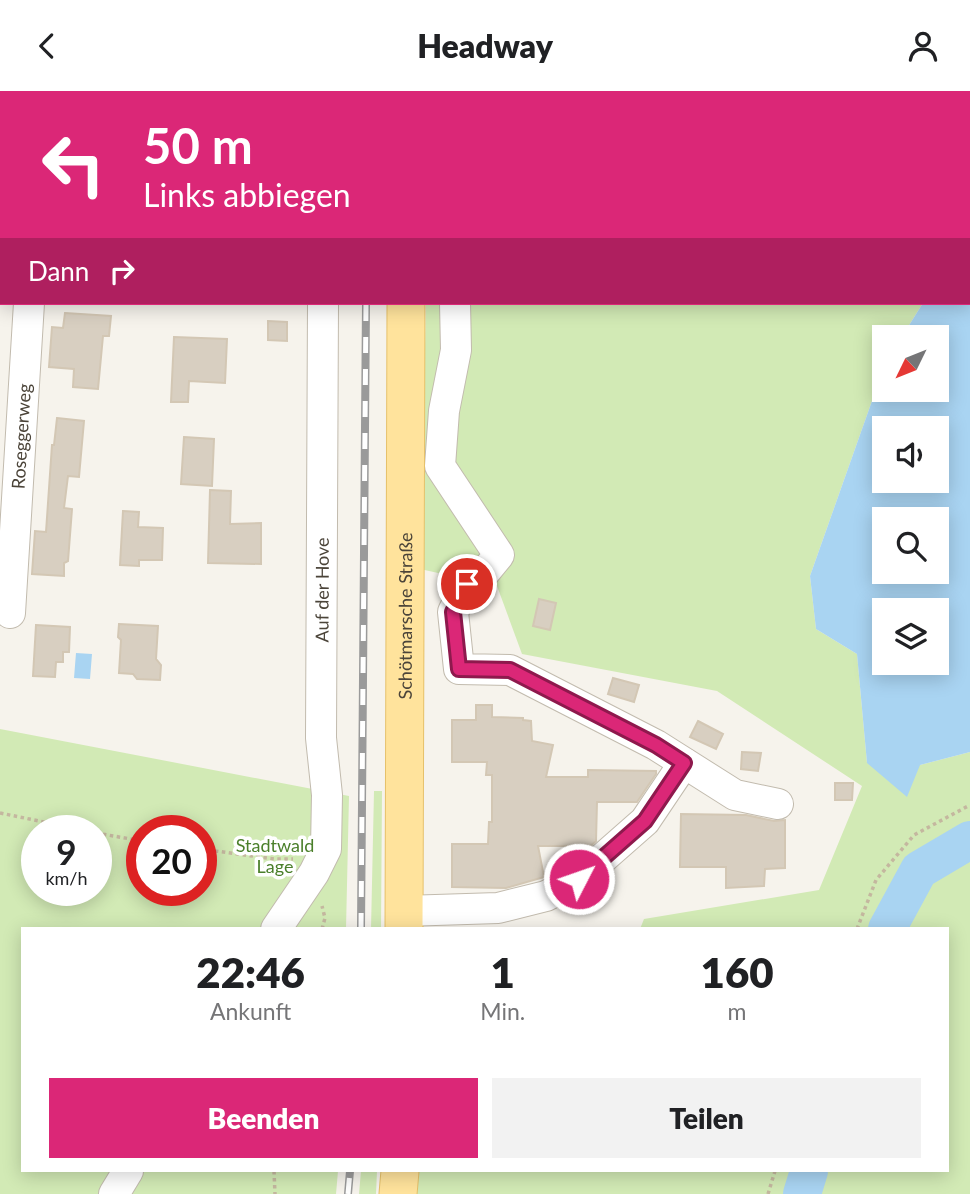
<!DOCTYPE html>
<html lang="de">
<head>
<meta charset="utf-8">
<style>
  body { margin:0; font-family:Lato,sans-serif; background:#f2f2f2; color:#202124; height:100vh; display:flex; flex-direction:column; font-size:26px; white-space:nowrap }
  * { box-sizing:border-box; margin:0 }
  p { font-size:23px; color:#757577 }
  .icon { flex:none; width:38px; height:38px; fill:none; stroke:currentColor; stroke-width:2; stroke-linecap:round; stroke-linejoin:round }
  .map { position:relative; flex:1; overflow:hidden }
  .details { position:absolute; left:21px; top:836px; width:928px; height:245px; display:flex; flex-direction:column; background:#fff; border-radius:0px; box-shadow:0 4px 18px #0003 }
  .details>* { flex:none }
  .banner { position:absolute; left:0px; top:0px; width:971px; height:214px; box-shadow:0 4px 18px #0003; background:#db2777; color:#fff; overflow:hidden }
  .needle { width:46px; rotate:227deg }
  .tools { position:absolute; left:872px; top:234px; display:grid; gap:14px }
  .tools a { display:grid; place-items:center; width:77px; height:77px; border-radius:0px; background:#fff; box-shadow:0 4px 18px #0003; font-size:35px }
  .speed { position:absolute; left:21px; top:724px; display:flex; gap:14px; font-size:35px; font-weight:700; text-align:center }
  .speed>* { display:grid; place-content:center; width:91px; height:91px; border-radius:50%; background:#fff; box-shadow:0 4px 18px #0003; line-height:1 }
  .speed small { font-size:18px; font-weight:400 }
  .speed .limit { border:10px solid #d22; background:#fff; color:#111 }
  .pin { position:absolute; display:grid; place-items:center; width:60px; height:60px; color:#fff; margin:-30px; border:4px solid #fff; border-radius:50%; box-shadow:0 2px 7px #0007 }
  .me { position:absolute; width:77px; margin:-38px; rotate:49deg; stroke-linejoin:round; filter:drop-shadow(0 0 5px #0008) }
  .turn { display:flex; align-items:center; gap:24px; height:147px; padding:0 28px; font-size:32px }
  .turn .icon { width:91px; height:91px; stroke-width:2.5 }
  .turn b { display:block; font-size:49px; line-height:60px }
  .then { display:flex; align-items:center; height:66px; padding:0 28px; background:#0003; gap:14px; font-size:26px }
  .eta { display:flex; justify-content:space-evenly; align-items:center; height:119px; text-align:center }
  .eta b { font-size:42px; font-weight:800; line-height:49px }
  .cta { display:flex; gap:14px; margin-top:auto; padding:14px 28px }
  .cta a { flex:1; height:80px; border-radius:0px; background:#db2777; color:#fff; font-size:28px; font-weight:800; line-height:80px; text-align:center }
  .cta a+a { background:#f2f2f2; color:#202124 }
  header { display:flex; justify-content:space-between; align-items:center; height:91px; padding:0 28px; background:#fff; font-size:32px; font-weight:800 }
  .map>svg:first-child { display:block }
</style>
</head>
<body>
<header><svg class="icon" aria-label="back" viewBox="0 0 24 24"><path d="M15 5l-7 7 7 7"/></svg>Headway<svg class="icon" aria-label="person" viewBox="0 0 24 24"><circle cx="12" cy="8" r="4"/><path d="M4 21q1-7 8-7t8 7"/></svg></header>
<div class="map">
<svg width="970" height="1103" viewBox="0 0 970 1103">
  <rect width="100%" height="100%" fill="#f6f3ec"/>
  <!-- green -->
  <path fill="#d2eab5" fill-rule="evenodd" d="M 549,0 L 970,0 L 970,162 L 970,2 L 549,2 Z
    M 426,212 L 923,212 L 901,247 L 884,247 L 884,276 L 810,485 L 816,538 L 857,563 L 867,672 L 920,674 L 970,661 L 970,1103 L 408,1103 L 410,1080 L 947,1080 L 947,838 L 640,838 L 644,828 L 819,799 L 862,695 L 717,600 L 522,563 L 497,495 L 420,478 Z
    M 0,638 L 349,705 L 346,838 L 23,838 L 23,1080 L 338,1080 L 336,1103 L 0,1103 ZM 37,740 L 96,740 L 96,800 L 37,800 ZM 142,740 L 201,740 L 201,800 L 142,800 Z
    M 374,700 L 382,700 L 381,838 L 371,838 Z
    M 361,1080 L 377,1080 L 376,1103 L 359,1103 Z"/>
  <!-- water -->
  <path fill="#a9d4f2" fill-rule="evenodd" d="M 970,162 L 970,661 L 920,674 L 907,706 L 867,672 L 857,563 L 816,538 L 810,485 L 884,276 L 884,299 L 936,299 L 936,247 L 901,247 L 923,212 L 970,212 ZM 884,338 L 936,338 L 936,390 L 884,390 ZM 884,429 L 936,429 L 936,481 L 884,481 ZM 884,520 L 936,520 L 936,572 L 884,572 Z
    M 76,562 L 92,563 L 90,588 L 74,587 Z"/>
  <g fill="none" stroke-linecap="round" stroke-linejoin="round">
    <!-- river -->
    <path stroke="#a9d4f2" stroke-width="38" d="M 887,838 L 919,779 L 970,749
      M 802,1103 L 809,1080"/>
  </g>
  <!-- building -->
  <path fill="#d8cfc1" stroke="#d3c7b4" stroke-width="2" d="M 65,222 L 111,225 L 109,245 L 103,245 L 98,298 L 73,296 L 74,278 L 49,276 L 52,236 L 63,237 Z
    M 268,230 L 287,231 L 287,250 L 268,249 Z
    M 174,246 L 227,248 L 225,292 L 189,290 L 188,311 L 171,311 Z
    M 57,327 L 84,330 L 79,386 L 68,385 L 64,417 L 72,418 L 68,470 L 64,472 L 64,485 L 32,483 L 35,440 L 46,441 L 52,354 L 54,354 Z
    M 184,346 L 214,348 L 212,395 L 181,393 Z
    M 210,399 L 231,400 L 230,433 L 261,432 L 261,473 L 208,472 Z
    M 123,420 L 139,421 L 138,436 L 163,437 L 162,469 L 139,469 L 139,475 L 120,474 Z
    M 539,508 L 556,512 L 550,539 L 533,535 Z
    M 119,533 L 158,535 L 156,568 L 161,574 L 160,589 L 137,588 L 133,583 L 119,582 L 121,549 L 118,546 Z
    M 36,534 L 70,536 L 69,561 L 63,561 L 63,571 L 56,571 L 55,586 L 33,585 Z
    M 613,587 L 639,594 L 634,611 L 608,603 Z
    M 476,614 L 492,614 L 492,626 L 523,627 L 523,629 L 531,630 L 532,650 L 553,654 L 546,686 L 588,686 L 588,679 L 656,680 L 656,683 L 637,711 L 597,711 L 596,750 L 586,759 L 577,759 L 577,755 L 538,755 L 544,786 L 506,797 L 452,796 L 452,753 L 488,753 L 489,731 L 492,731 L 492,684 L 486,684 L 487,671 L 452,671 L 452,629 L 476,629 Z
    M 698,630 L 723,643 L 716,658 L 690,646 Z
    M 742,661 L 761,662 L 758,680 L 741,678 Z
    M 835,692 L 853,692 L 852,709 L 835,709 Z
    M 681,723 L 746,724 L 774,730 L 785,729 L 785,777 L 765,778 L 764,795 L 726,797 L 726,776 L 680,776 Z"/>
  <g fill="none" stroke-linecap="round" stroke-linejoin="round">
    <defs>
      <g id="minor">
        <path d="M 326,2 L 326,0"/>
        <path d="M 0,92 L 2,92"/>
        <path d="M 455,212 L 456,259 L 444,320 L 440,375 L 499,464 L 485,481 L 467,493 L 453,521 L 459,578 L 510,579 L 656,654 L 735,704 L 778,713"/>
        <path id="s1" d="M 10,522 L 29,212"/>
        <path d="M 404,820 L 498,817 L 546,805 L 579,788 L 645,730 L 684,672"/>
        <path id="s2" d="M 276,838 L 314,782 L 326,758 L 327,704 L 321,647 L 323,212"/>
        <path d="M 114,1103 L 128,1080"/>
      </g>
      <g id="major">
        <path d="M 407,2 L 407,0"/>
        <path id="s3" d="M 404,838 L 406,212"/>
        <path d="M 398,1103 L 400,1080"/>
      </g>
    </defs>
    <!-- minor casing -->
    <use href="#minor" stroke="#c2bbae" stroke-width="32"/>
    <!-- major casing -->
    <use href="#major" stroke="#e6c16a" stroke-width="39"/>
    <!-- path -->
    <path stroke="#c4b79f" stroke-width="3.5" stroke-dasharray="3.5 3.5" stroke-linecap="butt" d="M 0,722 L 88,740
      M 96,742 L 142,750
      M 201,758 L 274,768 L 293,768
      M 322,838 L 325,827 L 322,815
      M 857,838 L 876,789 L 914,744 L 970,714
      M 274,1080 L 275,1103
      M 768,1103 L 775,1080"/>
    <!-- minor -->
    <use href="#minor" stroke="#fff" stroke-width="30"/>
    <!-- major -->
    <use href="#major" stroke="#ffe39c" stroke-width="37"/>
    <defs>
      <path id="rail" d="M 367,2 L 367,0
        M 361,838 L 366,212
        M 348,1103 L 350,1080"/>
    </defs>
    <!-- rail casing -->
    <use href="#rail" stroke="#9a9a9a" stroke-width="8"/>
    <!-- rail -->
    <use href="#rail" stroke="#fff" stroke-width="5" stroke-dasharray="16" stroke-linecap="butt"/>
  </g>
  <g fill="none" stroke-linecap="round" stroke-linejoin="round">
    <defs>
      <path id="route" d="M 467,493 L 453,521 L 459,578 L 510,579 L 656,654 L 684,672 L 645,730 L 579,788"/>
    </defs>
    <!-- route casing -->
    <use href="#route" stroke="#8e194d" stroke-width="18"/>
    <!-- route -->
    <use href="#route" stroke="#db2777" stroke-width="12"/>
  </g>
  <g text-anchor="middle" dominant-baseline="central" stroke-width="7" stroke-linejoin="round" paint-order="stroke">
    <!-- street labels -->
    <g font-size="18" fill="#4b4439" stroke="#fff">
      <text stroke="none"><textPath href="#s1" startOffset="177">Roseggerweg</textPath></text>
      <text stroke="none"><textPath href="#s2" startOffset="354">Auf der Hove</textPath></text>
      <text stroke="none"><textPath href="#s3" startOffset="313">Schötmarsche Straße</textPath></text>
    </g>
    <!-- park labels -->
    <g font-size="18" fill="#4a7f2a" stroke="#fff">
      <text x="275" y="754">Stadtwald<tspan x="275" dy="21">Lage</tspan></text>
    </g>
  </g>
</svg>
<div class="tools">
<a><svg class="needle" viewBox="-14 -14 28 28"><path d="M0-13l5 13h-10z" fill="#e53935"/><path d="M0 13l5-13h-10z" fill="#757577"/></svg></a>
<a><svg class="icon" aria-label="sound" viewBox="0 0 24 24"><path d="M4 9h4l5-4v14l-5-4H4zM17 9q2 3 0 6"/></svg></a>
<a><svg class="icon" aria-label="search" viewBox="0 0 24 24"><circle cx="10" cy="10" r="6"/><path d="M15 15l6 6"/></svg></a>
<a><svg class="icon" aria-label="layers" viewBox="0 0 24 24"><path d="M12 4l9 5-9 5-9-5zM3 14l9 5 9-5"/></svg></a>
</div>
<div class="speed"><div>9<small>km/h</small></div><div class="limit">20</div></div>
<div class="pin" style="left:467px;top:493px;background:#d93025"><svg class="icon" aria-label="arrive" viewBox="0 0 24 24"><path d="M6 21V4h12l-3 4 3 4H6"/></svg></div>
<svg class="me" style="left:579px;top:788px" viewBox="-20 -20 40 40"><circle r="17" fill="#db2777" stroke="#fff" stroke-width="3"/><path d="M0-11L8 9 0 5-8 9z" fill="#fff"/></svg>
<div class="banner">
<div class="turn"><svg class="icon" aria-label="left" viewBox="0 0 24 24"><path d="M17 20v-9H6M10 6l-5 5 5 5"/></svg><div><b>50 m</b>Links abbiegen</div></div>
<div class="then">Dann<svg class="icon" aria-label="right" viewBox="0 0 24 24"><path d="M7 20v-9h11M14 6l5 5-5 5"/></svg></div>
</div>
<section class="details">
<div class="eta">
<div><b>22:46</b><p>Ankunft</p></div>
<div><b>1</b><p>Min.</p></div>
<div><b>160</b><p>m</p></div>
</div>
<div class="cta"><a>Beenden</a><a>Teilen</a></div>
</section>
</div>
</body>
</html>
